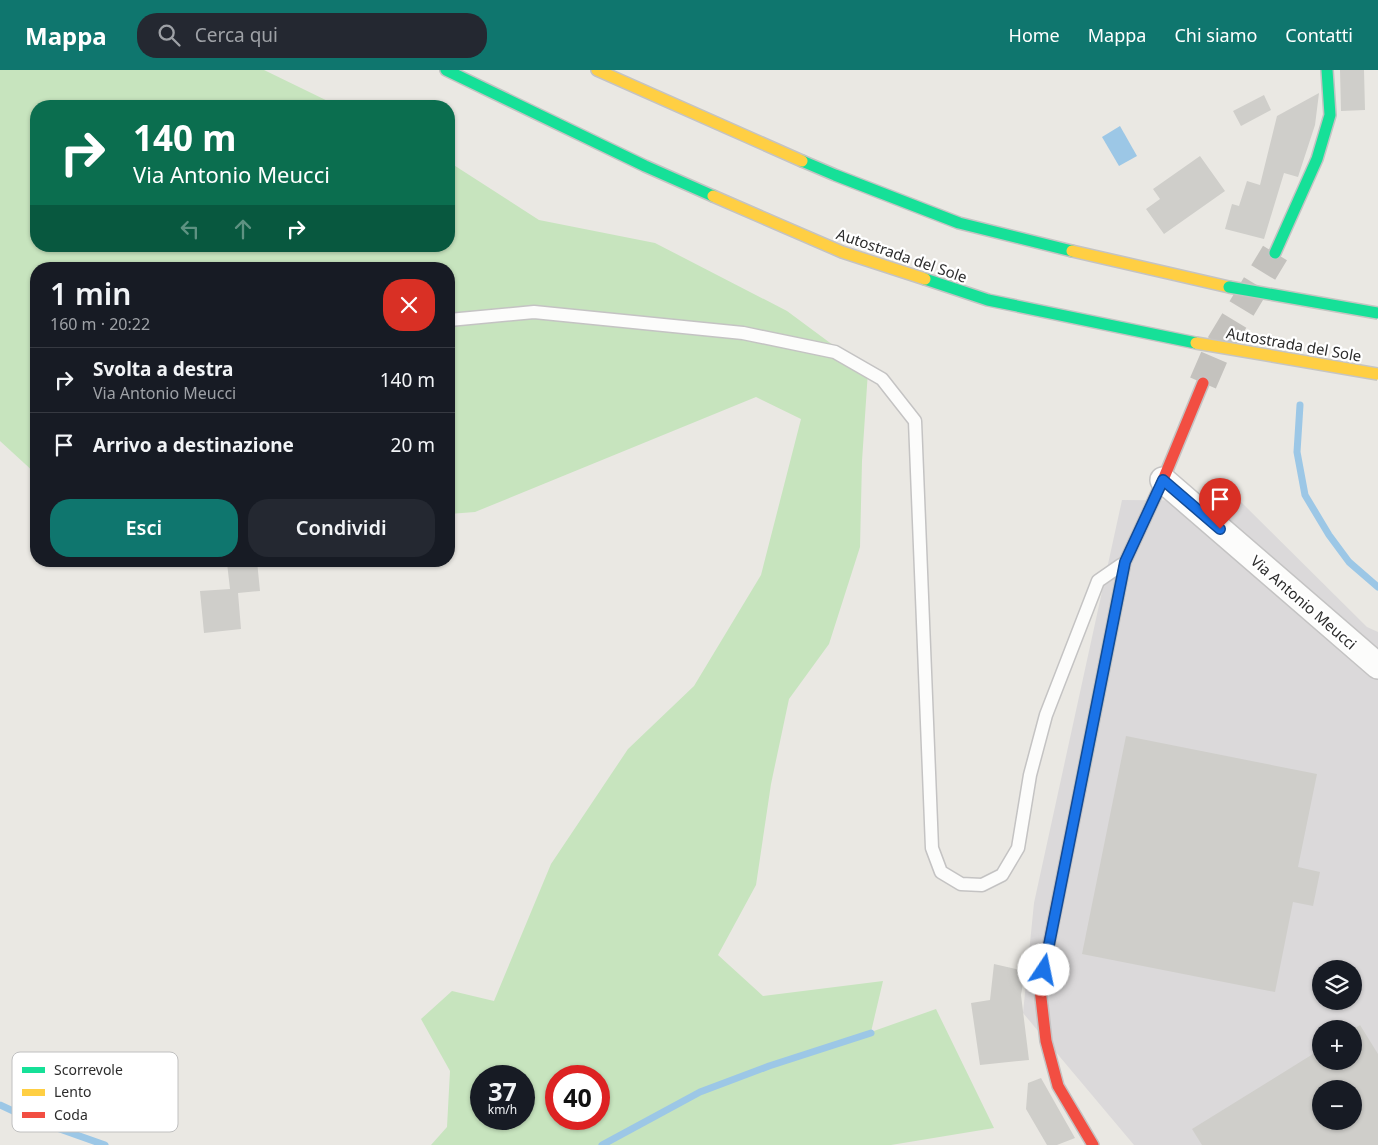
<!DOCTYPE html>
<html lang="it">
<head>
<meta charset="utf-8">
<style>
  body { margin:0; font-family:"Noto Sans",sans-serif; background:#242831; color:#f1f3f6; height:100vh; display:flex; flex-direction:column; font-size:19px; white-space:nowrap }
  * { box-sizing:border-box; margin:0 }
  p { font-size:16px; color:#9ea1a6 }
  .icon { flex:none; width:28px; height:28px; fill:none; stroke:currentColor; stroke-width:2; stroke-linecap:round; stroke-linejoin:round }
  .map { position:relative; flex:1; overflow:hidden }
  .details { position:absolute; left:30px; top:192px; width:425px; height:305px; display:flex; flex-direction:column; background:#171b24; border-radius:20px; box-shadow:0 1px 4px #0004 }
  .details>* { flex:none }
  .top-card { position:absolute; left:30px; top:30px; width:425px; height:152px; border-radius:20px; box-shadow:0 1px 4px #0004; background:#0b6e4f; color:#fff; overflow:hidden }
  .controls { position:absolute; left:1312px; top:890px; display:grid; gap:10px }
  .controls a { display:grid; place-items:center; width:50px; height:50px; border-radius:50%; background:#171b24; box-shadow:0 1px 4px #0004; font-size:25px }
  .speed { position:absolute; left:470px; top:995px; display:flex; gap:10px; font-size:25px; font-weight:700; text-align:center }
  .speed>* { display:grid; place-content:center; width:65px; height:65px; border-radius:50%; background:#171b24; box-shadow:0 1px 4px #0004; line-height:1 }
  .speed small { font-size:12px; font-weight:400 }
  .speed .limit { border:8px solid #d22; background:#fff; color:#111 }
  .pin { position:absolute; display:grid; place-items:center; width:42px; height:42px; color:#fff; margin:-51px -21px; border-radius:50% 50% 50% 0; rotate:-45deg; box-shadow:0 0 5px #0007 }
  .pin .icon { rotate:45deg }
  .me { position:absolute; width:55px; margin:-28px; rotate:11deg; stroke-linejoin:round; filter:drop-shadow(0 0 4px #0008) }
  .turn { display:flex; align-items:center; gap:18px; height:105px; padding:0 20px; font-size:22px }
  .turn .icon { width:65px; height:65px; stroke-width:2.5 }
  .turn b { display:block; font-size:35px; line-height:42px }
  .lanes { display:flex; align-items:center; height:48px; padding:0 20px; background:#0003; justify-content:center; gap:25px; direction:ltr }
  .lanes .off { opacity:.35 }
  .round { display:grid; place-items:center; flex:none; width:52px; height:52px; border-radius:20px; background:#242831 }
  .summary { display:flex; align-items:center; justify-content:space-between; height:85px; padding:0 20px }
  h1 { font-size:30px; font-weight:600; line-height:38px }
  .button { display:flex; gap:10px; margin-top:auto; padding:10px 20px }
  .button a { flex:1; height:58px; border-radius:20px; background:#0f766e; color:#fff; font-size:20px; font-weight:600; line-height:58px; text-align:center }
  .button a+a { background:#242831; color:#f1f3f6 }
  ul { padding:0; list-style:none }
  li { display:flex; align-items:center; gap:15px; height:65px; padding:0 20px; border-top:1px solid #363941 }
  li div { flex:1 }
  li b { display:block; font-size:19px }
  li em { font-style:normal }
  header { display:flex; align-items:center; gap:30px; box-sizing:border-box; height:70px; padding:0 25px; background:#0f766e; color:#fff }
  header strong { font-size:24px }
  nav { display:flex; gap:28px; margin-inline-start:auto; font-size:18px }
  .search { width:350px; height:45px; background:#242831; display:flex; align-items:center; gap:12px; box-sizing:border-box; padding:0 18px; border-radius:20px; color:#9ea1a6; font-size:19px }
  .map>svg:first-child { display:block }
</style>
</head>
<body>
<header>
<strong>Mappa</strong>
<div class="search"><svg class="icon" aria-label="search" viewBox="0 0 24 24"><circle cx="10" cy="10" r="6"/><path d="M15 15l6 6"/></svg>Cerca qui</div>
<nav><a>Home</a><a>Mappa</a><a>Chi siamo</a><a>Contatti</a></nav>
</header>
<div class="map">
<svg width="1378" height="1075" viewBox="0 0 1378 1075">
  <rect width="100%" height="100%" fill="#eae8e3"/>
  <!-- industrial -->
  <path fill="#dbd9da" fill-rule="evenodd" d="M 1122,430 L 1240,431 L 1367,557 L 1378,562 L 1378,1075 L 1134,1075 L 1023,943 L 1034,833 ZM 1321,899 L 1354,899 L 1354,931 L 1321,931 ZM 1321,959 L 1354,959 L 1354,991 L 1321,991 ZM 1321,1019 L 1354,1019 L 1354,1051 L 1321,1051 Z"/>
  <!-- green -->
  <path fill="#c7e4be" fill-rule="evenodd" d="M 0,0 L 264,0 L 338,36 L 36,36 L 36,176 L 449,176 L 449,92 L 539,150 L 655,173 L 787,241 L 868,301 L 862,391 L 860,477 L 829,574 L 789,629 L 771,714 L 756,815 L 718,885 L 763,926 L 883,911 L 871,962 L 936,939 L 994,1058 L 891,1075 L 431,1075 L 447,1057 L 450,1001 L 421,949 L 452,921 L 494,931 L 551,794 L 628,679 L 694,616 L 761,505 L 801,349 L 756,327 L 475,442 L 449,444 L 449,199 L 36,199 L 36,404 L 0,371 ZM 481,1006 L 524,1006 L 524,1049 L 481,1049 ZM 556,1006 L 599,1006 L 599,1049 L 556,1049 Z"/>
  <!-- water -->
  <path fill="#9cc7e6" d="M 1120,56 L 1137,86 L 1119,96 L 1102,67 Z"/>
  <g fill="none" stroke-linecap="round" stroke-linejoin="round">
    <!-- stream -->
    <path stroke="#9cc7e6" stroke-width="7" d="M 1300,335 L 1297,382 L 1305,425 L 1329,465 L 1349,492 L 1378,517
      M 0,1035 L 26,1047 L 105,1075
      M 602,1075 L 700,1022 L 769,996 L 871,963"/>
  </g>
  <!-- building -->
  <path fill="#cfceca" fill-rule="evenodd" d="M 1340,0 L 1364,0 L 1365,40 L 1341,41 Z
    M 1319,23 L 1315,55 L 1298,107 L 1284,103 L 1264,169 L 1225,159 L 1232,134 L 1239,136 L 1247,111 L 1260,115 L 1277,46 Z
    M 1264,25 L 1271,40 L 1241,56 L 1233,41 Z
    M 1200,86 L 1225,121 L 1164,164 L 1146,139 L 1160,129 L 1153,119 Z
    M 237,491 L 257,491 L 260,521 L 238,523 L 241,559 L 204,563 L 200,521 L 230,519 L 227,493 Z
    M 1126,666 L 1317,704 L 1298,797 L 1320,802 L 1313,836 L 1293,832 L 1275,922 L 1082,884 Z
    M 994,894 L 1025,901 L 1021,925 L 1029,990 L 980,995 L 971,933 L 990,930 Z
    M 1360,955 L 1378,984 L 1378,1075 L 1202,1075 L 1192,1059 L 1321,979 L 1321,991 L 1354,991 L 1354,959 ZM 1321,1019 L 1354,1019 L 1354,1051 L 1321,1051 Z
    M 1041,1008 L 1075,1068 L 1057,1075 L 1047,1075 L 1026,1039 L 1028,1013 Z"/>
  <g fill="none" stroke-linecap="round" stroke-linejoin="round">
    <!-- secondary-tunnel -->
    <path stroke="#c4c2be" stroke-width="28" stroke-dasharray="28 14" stroke-linecap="butt" d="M 1203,313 L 1219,276 L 1275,183"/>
    <defs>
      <path id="lane" d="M 449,250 L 534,242 L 743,263 L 835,282 L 882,309 L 915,351 L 932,778 L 941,802 L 961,814 L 982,815 L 1002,805 L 1018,778 L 1030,705 L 1046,645 L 1098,511 L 1121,495"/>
      <path id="street" d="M 1163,410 L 1378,596"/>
      <path id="fast" d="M 446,0 L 645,96 L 713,126
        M 802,91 L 835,105 L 959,153 L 1072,181
        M 1275,183 L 1317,89 L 1330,45 L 1327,0
        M 925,209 L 988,230 L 1196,273
        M 1080,719 L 1124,497"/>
      <path id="slow" d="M 597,0 L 802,91
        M 713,126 L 842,182 L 925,209
        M 1072,181 L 1229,217"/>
      <path id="jam" d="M 1124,497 L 1125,492 L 1163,410 L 1203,313
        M 1080,719 L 1040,919 L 1046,971 L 1058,1016 L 1093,1075"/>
    </defs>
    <!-- lane casing -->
    <use href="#lane" stroke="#c4c3c3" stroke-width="15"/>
    <!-- street casing -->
    <use href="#street" stroke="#c4c3c3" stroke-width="28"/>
    <!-- fast casing -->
    <use href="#fast" stroke="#c4c3c3" stroke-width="14"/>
    <!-- slow casing -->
    <use href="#slow" stroke="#c4c3c3" stroke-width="14"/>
    <!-- jam casing -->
    <use href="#jam" stroke="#c4c3c3" stroke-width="14"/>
    <!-- lane -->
    <use href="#lane" stroke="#fcfcfb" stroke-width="12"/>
    <!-- street -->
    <use href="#street" stroke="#fcfcfb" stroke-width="25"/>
    <!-- fast -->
    <use href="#fast" stroke="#16e098" stroke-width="11"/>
    <!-- slow -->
    <use href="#slow" stroke="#ffcf43" stroke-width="11"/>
    <!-- jam -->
    <use href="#jam" stroke="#f24e42" stroke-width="11"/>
    <defs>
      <path id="fast-bridge" d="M 1229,217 L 1378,243"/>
      <path id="slow-bridge" d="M 1196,273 L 1378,304"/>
    </defs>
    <!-- fast-bridge casing -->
    <use href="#fast-bridge" stroke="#c6c5c2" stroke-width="14" stroke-linecap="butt"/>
    <!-- slow-bridge casing -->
    <use href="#slow-bridge" stroke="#c6c5c2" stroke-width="14" stroke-linecap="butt"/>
    <!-- fast-bridge -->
    <use href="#fast-bridge" stroke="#16e098" stroke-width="11"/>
    <!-- slow-bridge -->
    <use href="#slow-bridge" stroke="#ffcf43" stroke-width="11"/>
  </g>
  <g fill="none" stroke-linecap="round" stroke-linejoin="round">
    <defs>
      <path id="route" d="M 1044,900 L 1125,492 L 1163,410 L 1220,459"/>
    </defs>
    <!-- route casing -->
    <use href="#route" stroke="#114b97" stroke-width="12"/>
    <!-- route -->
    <use href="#route" stroke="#1a73e8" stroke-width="9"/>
  </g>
  <g text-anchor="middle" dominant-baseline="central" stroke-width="4.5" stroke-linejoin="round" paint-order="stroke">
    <!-- street labels -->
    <g font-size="15" fill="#2c2c2c" stroke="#fff">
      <text transform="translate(902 185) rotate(19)">Autostrada del Sole</text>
      <text transform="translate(1294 274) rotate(10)">Autostrada del Sole</text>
      <text transform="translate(1304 532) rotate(41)">Via Antonio Meucci</text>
    </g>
  </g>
  <!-- legend -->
  <rect x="12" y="982" width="166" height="80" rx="8" fill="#fff" stroke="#c0c0c0" stroke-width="1"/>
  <rect x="22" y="997" width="23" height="6" fill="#16e098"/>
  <rect x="22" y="1019" width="23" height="7" fill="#ffcf43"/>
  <rect x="22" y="1042" width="23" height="6" fill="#f24e42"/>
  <g font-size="14" fill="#2c2c2c">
    <text x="54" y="1005">Scorrevole</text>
    <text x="54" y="1027">Lento</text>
    <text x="54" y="1050">Coda</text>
  </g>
</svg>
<div class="controls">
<a><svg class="icon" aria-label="layers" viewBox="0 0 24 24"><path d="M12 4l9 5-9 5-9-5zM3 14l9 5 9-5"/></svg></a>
<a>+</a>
<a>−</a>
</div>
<div class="speed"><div>37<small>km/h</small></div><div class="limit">40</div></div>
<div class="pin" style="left:1220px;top:459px;background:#d93025"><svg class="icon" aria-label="arrive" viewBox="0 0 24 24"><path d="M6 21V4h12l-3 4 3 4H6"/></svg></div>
<svg class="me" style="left:1044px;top:900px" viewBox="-20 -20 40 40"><circle r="19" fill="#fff"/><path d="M0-13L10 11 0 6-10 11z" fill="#1a73e8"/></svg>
<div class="top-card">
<div class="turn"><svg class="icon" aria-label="right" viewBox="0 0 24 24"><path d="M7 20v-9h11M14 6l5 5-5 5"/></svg><div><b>140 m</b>Via Antonio Meucci</div></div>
<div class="lanes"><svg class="icon off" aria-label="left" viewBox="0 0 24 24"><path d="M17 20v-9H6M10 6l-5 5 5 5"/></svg><svg class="icon off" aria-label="ahead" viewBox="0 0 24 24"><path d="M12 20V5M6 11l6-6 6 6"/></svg><svg class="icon" aria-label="right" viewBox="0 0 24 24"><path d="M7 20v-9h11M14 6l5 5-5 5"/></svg></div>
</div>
<section class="details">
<div class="summary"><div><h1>1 min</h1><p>160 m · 20:22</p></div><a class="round" style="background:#d93025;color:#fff"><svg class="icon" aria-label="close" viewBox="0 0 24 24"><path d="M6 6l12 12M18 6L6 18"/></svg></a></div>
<ul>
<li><svg class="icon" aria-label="right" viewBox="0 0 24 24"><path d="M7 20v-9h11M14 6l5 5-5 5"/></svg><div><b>Svolta a destra</b><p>Via Antonio Meucci</p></div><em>140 m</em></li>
<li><svg class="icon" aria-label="arrive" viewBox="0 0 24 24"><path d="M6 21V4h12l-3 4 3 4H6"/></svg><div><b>Arrivo a destinazione</b></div><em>20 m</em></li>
</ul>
<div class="button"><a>Esci</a><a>Condividi</a></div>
</section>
</div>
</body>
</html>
